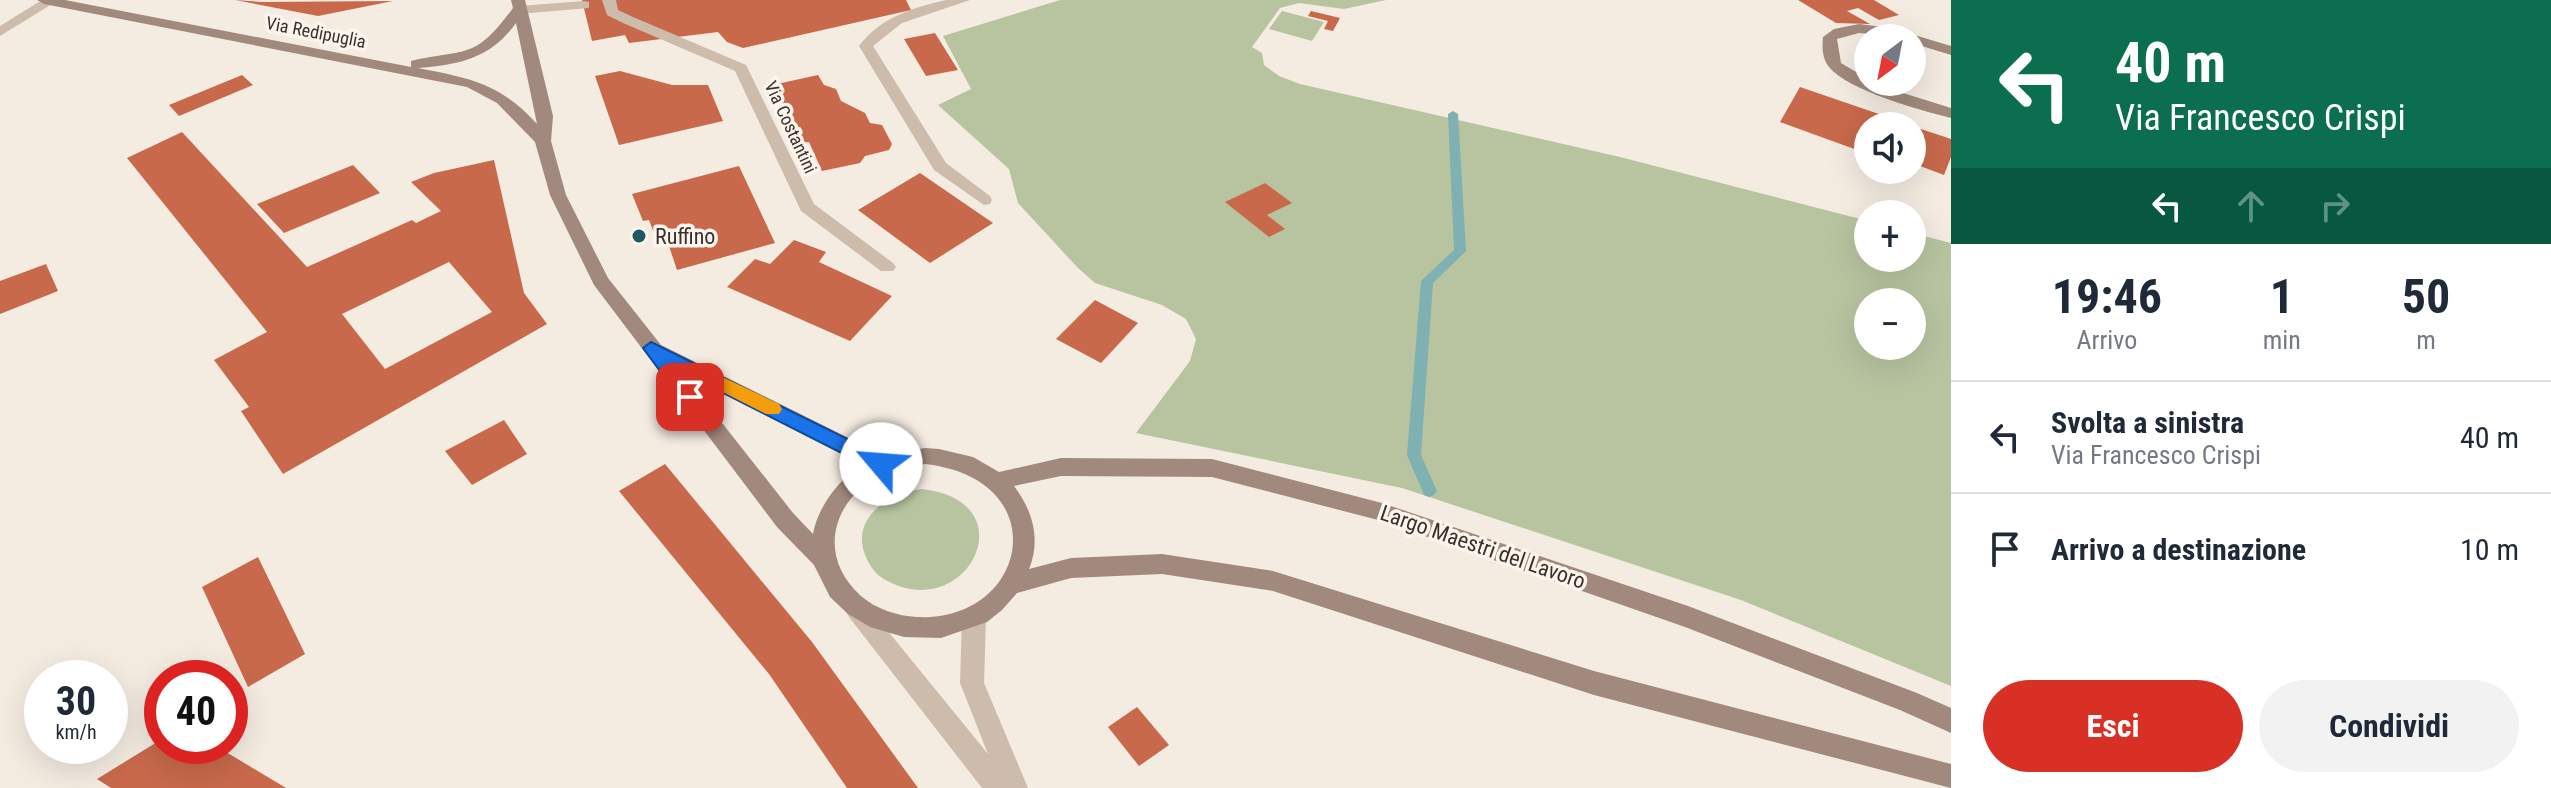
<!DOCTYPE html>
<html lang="it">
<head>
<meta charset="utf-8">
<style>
  body { margin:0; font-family:"Roboto Condensed",sans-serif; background:#f2f2f3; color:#1f2937; height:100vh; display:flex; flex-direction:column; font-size:30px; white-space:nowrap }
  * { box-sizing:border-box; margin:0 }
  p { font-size:26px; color:#747a83 }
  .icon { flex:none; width:44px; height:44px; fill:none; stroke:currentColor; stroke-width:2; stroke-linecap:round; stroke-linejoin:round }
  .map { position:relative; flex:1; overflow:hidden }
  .details { display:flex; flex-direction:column; background:#fff; width:600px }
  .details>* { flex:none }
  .top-card { background:#0b6e4f; color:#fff; overflow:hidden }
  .needle { width:52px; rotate:212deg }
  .buttons { position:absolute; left:1854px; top:24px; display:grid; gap:16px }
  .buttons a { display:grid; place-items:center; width:72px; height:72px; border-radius:50%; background:#fff; box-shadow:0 8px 32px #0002; font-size:40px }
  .speed { position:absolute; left:24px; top:660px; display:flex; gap:16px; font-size:40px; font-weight:700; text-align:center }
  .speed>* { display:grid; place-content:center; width:104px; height:104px; border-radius:50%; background:#fff; box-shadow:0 8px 32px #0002; line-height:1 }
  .speed small { font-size:20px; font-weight:400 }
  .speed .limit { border:12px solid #d22; background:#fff; color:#111 }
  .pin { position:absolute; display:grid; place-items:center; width:68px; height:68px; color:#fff; margin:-34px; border-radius:16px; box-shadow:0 4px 12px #0006 }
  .me { position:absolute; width:88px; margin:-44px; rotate:297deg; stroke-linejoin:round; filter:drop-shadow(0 0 6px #0008) }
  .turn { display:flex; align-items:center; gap:28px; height:168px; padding:0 32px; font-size:36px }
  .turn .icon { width:104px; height:104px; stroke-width:2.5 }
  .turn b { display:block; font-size:56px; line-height:68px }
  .lanes { display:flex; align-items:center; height:76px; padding:0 32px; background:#0003; justify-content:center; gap:40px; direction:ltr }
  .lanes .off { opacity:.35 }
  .eta { display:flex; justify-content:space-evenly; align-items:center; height:136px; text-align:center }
  .eta b { font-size:48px; font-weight:700; line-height:56px }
  .action { display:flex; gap:16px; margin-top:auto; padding:16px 32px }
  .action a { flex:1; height:92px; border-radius:48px; background:#d93025; color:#fff; font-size:32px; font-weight:700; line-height:92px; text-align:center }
  .action a+a { background:#f2f2f3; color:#1f2937 }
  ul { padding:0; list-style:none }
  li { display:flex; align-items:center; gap:24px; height:112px; padding:0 32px; border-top:2px solid #e0e1e3 }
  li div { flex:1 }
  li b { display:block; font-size:30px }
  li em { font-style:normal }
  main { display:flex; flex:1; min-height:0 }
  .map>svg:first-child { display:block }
</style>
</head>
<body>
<main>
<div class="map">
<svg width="1951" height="788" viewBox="0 0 1951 788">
  <rect width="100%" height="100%" fill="#f4ebe1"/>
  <!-- green -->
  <path fill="#b8c4a0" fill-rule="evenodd" d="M 1060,0 L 1386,0 L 1344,9 L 1299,3 L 1280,8 L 1252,47 L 1262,53 L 1264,65 L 1279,76 L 1300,84 L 1620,157 L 1868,221 L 1868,258 L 1912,258 L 1912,233 L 1951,243 L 1951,686 L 1741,600 L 1402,488 L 1136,433 L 1190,361 L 1196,339 L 1186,319 L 1162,305 L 1095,283 L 1077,267 L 1018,203 L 1009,169 L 938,105 L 971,89 L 943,36 ZM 1868,302 L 1912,302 L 1912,346 L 1868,346 Z
    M 1282,11 L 1324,22 L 1312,41 L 1269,29 Z
    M 922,489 C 1022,500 975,609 902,587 C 890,583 879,578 872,568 C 843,525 882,494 922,489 Z"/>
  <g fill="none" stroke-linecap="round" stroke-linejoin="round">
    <!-- stream -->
    <path fill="#7fb0b2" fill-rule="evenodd" d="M 1453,111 L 1458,114 L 1466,251 L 1433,283 L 1421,455 L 1437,491 L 1434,495 L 1429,497 L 1424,495 L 1407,455 L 1421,281 L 1454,250 L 1448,114 Z"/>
  </g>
  <!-- building -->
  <path fill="#c8694b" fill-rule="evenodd" d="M 235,0 L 262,2 L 393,1 L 318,16 Z
    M 582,0 L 906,0 L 911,10 L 743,48 L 727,42 L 718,32 L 629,43 L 625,35 L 592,41 Z
    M 1798,0 L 1874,0 L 1899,15 L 1879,20 L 1858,8 L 1847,11 L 1870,24 L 1836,23 Z
    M 1311,11 L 1340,18 L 1333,31 L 1324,29 L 1328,21 L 1308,16 Z
    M 935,33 L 958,70 L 926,76 L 904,39 Z
    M 620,71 L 672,85 L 708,85 L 723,121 L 619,145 L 595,76 Z
    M 242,75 L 253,85 L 179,116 L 169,105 Z
    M 818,75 L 824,85 L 836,89 L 841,101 L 865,113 L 870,123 L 882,125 L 892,144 L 889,150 L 865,156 L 860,163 L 822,171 L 809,142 L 799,143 L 771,90 L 777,84 Z
    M 1800,87 L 1911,125 L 1911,126 L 1868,126 L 1868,154 L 1780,122 Z
    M 1912,126 L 1951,139 L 1951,157 L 1944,175 L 1912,163 Z
    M 182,132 L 307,267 L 412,220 L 416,223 L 441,211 L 411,182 L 434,173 L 494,160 L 524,293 L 547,324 L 283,474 L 241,411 L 249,407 L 214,360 L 267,332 L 127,158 ZM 449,262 L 492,312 L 385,369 L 342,314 Z
    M 353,165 L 380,193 L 284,233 L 257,204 Z
    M 739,166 L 775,243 L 677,270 L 668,243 L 659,246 L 649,220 L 643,221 L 632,194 Z
    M 920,173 L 993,223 L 930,263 L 858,210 Z
    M 1265,183 L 1292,203 L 1267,215 L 1285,229 L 1269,237 L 1225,202 Z
    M 794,240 L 826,252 L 819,262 L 892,296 L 850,341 L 727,287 L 755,259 L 770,264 Z
    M 46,264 L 58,291 L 0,314 L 0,281 Z
    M 1095,300 L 1138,323 L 1101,363 L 1056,339 Z
    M 504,420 L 527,454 L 472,485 L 445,451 Z
    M 665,464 L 812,642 L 918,788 L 847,788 L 769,674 L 619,491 Z
    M 258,557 L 305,654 L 248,687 L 202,587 Z
    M 1137,707 L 1169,745 L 1139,766 L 1108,727 Z
    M 162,739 L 162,746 L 216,746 L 286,788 L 111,788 L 97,779 Z"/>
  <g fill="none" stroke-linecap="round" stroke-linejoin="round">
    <!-- lane -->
    <path fill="#cdbbac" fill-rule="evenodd" d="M 584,1 L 589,2 L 589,8 L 519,14 L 512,10 L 519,6 Z"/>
    <!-- street -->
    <path fill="#cdbbac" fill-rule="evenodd" d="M 42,0 L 57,1 L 0,36 L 0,26 Z
      M 602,0 L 616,0 L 618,10 L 633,17 L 746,65 L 814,204 L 893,263 L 896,267 L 893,271 L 881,271 L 801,211 L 735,71 L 623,23 L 607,15 Z
      M 946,0 L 970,0 L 902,23 L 873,46 L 946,163 L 990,196 L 992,200 L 990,204 L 984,205 L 934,170 L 859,46 C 881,17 912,8 946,0 Z
      M 857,599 L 865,603 L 988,754 L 960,683 L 962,617 L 966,609 L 974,606 L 982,609 L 986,617 L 984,683 L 1028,788 L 982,788 L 849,617 L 845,610 L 849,603 Z"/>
    <!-- secondary -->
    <path fill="#a18a7d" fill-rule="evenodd" d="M 37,0 L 65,0 L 411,67 L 411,61 C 467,48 474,61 513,8 L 511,0 L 525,0 L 553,116 L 551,141 L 566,195 L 608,278 L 661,345 L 883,455 L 925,448 L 939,449 L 973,457 L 999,472 L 1061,458 L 1212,459 L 1382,503 L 1688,606 L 1917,693 L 1951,708 L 1951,733 L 1900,710 L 1685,627 L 1382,521 L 1212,477 L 1061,476 L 1014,486 C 1033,511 1041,540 1029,569 L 1071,558 L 1162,554 L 1273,571 L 1594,671 L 1951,764 L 1951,788 L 1594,695 L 1273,591 L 1162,574 L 1071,578 L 1017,593 L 1002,610 L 987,622 L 941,638 L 904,637 L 870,627 L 848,614 L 830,597 L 814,565 L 777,527 L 594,285 L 550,195 L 535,142 L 497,103 L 467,87 L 44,4 ZM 516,23 L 537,124 C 500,83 469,78 418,68 C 459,65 491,58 516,23 ZM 682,372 L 862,464 C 839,480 818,506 813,534 L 793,513 ZM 925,464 C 1057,479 1029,622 917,617 C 897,616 876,609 861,596 C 816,556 832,498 884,473 C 896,467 911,466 925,464 Z
      M 1859,24 L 1891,28 L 1951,46 L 1951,55 L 1912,43 L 1912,38 L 1859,33 L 1837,39 L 1841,63 L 1868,79 L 1868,82 L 1951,108 L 1951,118 C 1920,110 1849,91 1829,67 C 1822,58 1822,48 1823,37 L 1834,29 Z"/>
  </g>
  <!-- route -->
  <path fill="#1a73e8" stroke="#114b97" stroke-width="2" d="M 651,342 L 888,459 L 891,464 L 888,470 L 875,470 L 678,370 L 699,397 L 696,402 L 683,402 L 643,348 Z"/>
  <!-- slow -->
  <path fill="#f59e0b" d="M 716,374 L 779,404 L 782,409 L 779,414 L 766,414 L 709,385 L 707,380 L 709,376 Z"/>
  <!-- markers -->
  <circle fill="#1f5a5e" stroke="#fbf5ee" stroke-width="3" cx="639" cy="236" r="8"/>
  <g text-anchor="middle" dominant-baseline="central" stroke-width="7" stroke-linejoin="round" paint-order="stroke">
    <!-- far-street labels -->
    <g font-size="18" fill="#3b302b" stroke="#fbf5ee">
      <text transform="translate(316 32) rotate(11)">Via Redipuglia</text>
      <text transform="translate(791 127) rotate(65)">Via Costantini</text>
    </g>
    <!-- poi labels -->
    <g font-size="22" fill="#3b302b" stroke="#fbf5ee" text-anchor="start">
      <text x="655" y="236">Ruffino</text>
    </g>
    <!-- street labels -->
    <g font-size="22" fill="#3b302b" stroke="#fbf5ee">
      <text transform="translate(1483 547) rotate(19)">Largo Maestri del Lavoro</text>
    </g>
  </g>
</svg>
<div class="buttons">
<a><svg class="needle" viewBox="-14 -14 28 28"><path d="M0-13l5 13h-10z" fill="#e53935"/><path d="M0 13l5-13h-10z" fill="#747a83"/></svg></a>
<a><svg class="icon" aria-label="sound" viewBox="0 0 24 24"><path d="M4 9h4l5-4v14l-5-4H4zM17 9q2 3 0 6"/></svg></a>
<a>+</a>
<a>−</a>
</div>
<div class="speed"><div>30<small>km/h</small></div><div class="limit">40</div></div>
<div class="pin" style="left:690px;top:397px;background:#d93025"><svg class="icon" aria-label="arrive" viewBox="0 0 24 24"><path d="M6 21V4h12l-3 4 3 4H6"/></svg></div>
<svg class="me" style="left:881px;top:464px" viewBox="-20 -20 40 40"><circle r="19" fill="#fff"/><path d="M0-13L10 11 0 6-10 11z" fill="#1a73e8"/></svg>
</div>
<section class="details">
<div class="top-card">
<div class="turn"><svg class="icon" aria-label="left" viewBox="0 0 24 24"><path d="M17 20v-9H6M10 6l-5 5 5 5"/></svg><div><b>40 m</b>Via Francesco Crispi</div></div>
<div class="lanes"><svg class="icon" aria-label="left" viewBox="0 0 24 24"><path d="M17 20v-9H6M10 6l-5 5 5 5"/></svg><svg class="icon off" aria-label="ahead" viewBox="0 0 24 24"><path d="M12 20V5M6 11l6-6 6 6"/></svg><svg class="icon off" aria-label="right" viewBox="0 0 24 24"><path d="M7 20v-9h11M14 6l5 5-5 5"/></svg></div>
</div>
<div class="eta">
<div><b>19:46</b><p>Arrivo</p></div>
<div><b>1</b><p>min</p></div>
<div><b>50</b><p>m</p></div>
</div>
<ul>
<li><svg class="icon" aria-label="left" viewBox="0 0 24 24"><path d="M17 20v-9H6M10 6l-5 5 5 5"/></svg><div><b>Svolta a sinistra</b><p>Via Francesco Crispi</p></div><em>40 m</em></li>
<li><svg class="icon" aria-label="arrive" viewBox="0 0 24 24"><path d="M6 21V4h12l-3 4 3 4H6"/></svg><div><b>Arrivo a destinazione</b></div><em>10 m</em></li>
</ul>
<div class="action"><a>Esci</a><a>Condividi</a></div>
</section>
</main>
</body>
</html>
